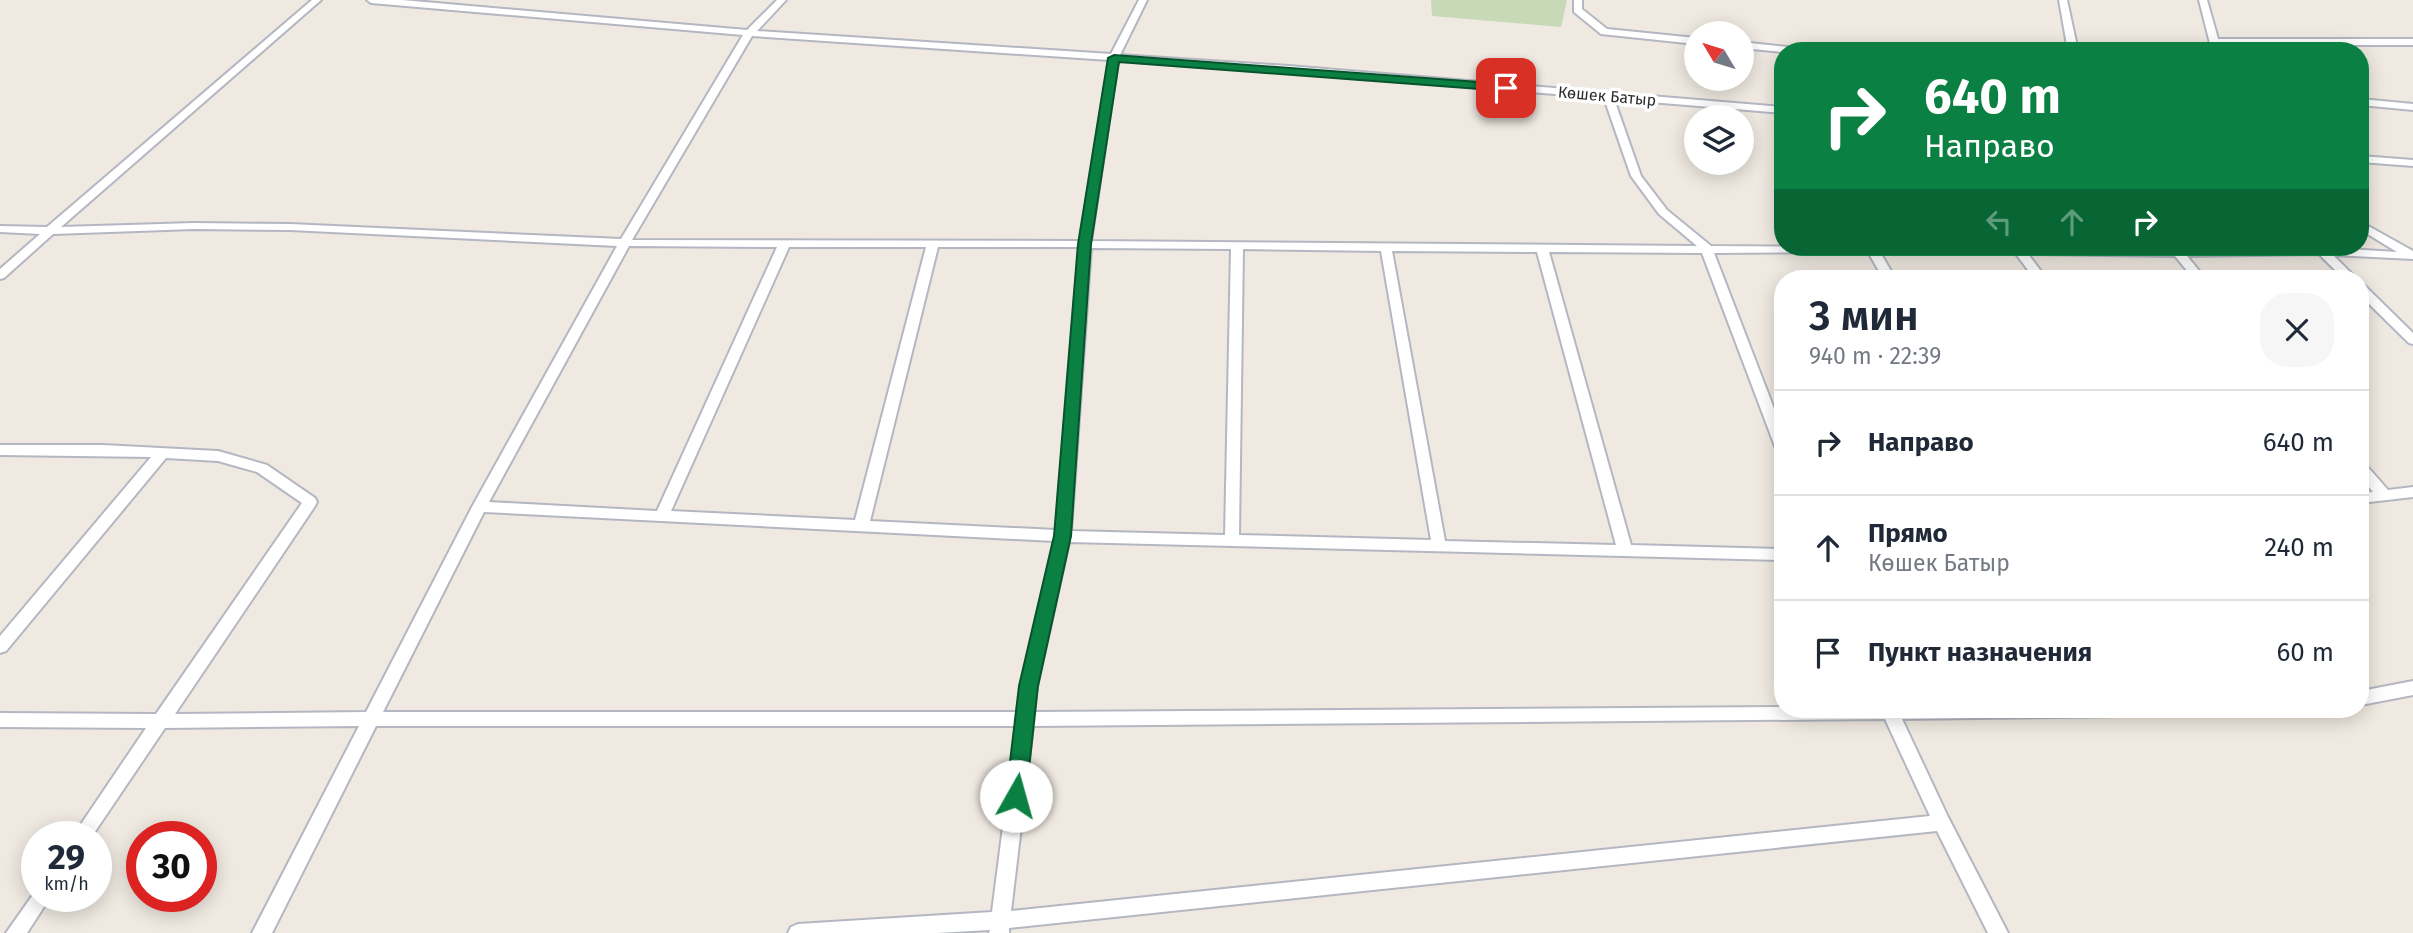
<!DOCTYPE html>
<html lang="ru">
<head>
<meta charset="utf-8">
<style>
  body { margin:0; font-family:"Fira Sans",sans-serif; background:#f6f6f7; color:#1f2937; height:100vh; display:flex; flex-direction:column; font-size:26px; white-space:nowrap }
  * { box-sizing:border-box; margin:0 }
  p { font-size:23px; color:#747a83 }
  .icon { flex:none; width:38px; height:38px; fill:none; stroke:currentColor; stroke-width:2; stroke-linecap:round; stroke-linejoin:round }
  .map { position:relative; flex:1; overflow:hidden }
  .side { position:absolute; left:1774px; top:270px; width:595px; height:448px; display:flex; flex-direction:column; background:#fff; border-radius:28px; box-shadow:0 4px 18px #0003 }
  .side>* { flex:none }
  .hud { position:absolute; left:1774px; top:42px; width:595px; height:214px; border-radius:28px; box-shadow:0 4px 18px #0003; background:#0b8043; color:#fff; overflow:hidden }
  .needle { width:46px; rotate:308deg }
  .tools { position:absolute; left:1684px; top:21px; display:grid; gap:14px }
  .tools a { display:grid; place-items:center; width:70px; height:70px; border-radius:50%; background:#fff; box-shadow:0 4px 18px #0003; font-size:35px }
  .speed { position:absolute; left:21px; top:821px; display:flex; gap:14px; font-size:35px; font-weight:700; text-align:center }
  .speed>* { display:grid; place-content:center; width:91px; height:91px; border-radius:50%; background:#fff; box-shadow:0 4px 18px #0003; line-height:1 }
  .speed small { font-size:18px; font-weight:400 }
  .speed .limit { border:10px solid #d22; background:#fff; color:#111 }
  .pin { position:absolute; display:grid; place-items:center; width:60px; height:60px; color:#fff; margin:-30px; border-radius:14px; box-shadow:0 4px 10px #0006 }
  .me { position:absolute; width:77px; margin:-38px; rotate:7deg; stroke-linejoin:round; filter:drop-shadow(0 0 5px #0008) }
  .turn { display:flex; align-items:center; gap:24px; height:147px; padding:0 35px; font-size:32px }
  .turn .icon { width:91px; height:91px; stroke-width:2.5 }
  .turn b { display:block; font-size:49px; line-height:60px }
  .lanes { display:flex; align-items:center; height:66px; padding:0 35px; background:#0003; justify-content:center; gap:35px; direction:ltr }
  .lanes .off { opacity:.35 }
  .round { display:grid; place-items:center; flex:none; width:74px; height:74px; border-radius:28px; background:#f6f6f7 }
  .head { display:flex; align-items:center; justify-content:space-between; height:119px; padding:0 35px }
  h1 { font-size:42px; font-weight:600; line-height:52px }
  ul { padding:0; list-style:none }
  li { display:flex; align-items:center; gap:21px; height:105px; padding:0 35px; border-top:2px solid #e0e1e3 }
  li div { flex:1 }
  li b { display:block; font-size:26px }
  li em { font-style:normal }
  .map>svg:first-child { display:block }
</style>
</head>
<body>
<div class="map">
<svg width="2413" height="933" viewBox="0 0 2413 933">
  <rect width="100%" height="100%" fill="#efe9e1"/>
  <!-- cemetery -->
  <path fill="#c8d9b8" d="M 1431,0 L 1567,0 L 1561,27 L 1432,16 Z"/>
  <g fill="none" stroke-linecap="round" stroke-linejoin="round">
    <defs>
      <path id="minor" d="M 312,0 L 321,0 L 61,227 L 194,223 L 290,224 L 621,239 L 743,35 L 371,3 L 367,0 L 402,0 L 747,30 L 777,0 L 786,0 L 757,31 L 1111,54 L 1139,0 L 1147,0 L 1120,55 L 1289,66 L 1783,107 L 1783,113 L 1614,99 L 1641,176 L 1667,210 L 1711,246 L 2178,249 L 2314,247 L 2397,252 L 2361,230 L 2361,222 L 2413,251 L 2413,259 L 2333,255 L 2356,278 L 2343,278 L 2319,254 L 2187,256 L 2205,278 L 2193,278 L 2175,256 L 2028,254 L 2046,278 L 2034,278 L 2016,254 L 1880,252 L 1895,278 L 1883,278 L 1868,252 L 1714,253 L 1783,432 L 1783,454 L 1776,449 L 1702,253 L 1549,252 L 1631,545 L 1783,549 L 1783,560 L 1069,542 L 1037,686 L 1034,712 L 1783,707 L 1783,709 L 2131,709 L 2129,714 L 2123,716 L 1902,719 L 1948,817 L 2008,933 L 1988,933 L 1937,831 L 1009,928 L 1009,933 L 989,933 L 990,930 L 937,933 L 788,933 L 791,927 L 798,924 L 992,912 L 1016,726 L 376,726 L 272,933 L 252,933 L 359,726 L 165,728 L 92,836 L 73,836 L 146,728 L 0,727 L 0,713 L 156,714 L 302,503 L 257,472 L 218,461 L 166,458 L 6,651 L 0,653 L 0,636 L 151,457 L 0,455 L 0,445 L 103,445 L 218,451 L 267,465 L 315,498 L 317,502 L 315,506 L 175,714 L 366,712 L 472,507 L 617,246 L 290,230 L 194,229 L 53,234 L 4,278 L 0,279 L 0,269 L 40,234 L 0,232 L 0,226 L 47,227 ZM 752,36 L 1109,60 L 1080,241 L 632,240 ZM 1118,61 L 1289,72 L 1604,98 L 1631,176 L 1659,214 L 1697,246 L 1091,241 ZM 629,246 L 777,247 L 657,511 L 489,502 ZM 789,247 L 926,247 L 855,520 L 671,511 ZM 938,247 L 1079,247 L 1056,530 L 870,521 ZM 1091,248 L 1231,249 L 1225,535 L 1071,531 ZM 1243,249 L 1381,251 L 1431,540 L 1239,535 ZM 1392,251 L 1537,252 L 1616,545 L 1445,541 ZM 484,512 L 1054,541 L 1021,686 L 1017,712 L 383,712 ZM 1885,719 L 1930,816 L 1011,911 L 1033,726 Z
        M 1574,0 L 1582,0 L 1582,9 L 1607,29 L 1696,38 L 1696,44 L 1601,34 L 1574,12 Z
        M 2059,0 L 2067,0 L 2078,51 L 2068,51 Z
        M 2199,0 L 2207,0 L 2218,39 L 2413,39 L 2413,45 L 2220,45 L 2220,51 L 2212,51 Z
        M 1741,42 L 1797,48 L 1802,51 L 1783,52 L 1741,48 Z
        M 2361,99 L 2413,104 L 2413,110 L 2361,105 Z
        M 2361,156 L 2413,160 L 2413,166 L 2361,162 Z
        M 2361,285 L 2365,286 L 2413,333 L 2413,344 L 2409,343 L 2361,296 Z
        M 2361,463 L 2366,465 L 2388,490 L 2413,487 L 2413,497 L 2361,503 L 2361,493 L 2373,492 L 2361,477 Z
        M 2413,681 L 2413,695 L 2361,705 L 2361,691 Z
        M 37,889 L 37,896 L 51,896 L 27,933 L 6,933 Z"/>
    </defs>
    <!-- minor casing -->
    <use href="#minor" stroke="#b4b7c1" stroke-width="4"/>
    <!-- minor -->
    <use href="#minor" fill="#fff" fill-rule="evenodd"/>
  </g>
  <!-- route -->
  <path fill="#0b8043" stroke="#07532c" stroke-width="2" d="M 1114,55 L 1506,84 L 1512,88 L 1506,91 L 1119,62 L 1091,244 L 1071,536 L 1038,686 L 1026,796 L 1023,802 L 1016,805 L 1008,802 L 1006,796 L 1019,686 L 1054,536 L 1078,244 L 1108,58 Z"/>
  <g text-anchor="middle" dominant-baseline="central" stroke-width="7" stroke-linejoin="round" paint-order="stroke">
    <!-- far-street labels -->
    <g font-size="16" fill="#2e2e2e" stroke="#fff">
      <text transform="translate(1607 96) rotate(5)">Көшек Батыр</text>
    </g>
  </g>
</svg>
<div class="tools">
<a><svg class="needle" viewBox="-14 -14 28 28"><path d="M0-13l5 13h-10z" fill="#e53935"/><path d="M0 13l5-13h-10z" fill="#747a83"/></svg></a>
<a><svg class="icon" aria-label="layers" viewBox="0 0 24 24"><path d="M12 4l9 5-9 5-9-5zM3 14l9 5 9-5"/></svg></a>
</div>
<div class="speed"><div>29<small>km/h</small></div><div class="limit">30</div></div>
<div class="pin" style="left:1506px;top:88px;background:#d93025"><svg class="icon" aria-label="arrive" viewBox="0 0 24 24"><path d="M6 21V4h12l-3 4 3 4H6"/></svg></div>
<svg class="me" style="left:1016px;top:796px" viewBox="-20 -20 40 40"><circle r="19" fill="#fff"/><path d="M0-13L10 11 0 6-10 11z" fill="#0b8043"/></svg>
<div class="hud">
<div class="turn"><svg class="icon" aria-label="right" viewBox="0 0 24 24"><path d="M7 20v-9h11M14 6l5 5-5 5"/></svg><div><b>640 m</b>Направо</div></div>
<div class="lanes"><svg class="icon off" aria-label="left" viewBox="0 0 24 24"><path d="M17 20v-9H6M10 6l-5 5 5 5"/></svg><svg class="icon off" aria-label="ahead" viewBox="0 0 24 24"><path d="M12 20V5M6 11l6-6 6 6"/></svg><svg class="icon" aria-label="right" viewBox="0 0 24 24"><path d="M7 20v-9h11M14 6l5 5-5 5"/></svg></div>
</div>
<section class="side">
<div class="head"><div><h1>3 мин</h1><p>940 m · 22:39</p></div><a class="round"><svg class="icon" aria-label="close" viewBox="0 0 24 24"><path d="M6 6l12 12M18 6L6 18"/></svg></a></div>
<ul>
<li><svg class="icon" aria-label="right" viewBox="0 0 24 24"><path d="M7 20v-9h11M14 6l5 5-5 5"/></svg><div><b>Направо</b></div><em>640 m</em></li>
<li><svg class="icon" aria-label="ahead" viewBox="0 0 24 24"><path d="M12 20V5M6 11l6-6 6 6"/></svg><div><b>Прямо</b><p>Көшек Батыр</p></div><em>240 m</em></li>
<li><svg class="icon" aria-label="arrive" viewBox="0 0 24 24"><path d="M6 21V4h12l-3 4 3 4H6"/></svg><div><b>Пункт назначения</b></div><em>60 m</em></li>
</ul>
</section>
</div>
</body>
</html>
